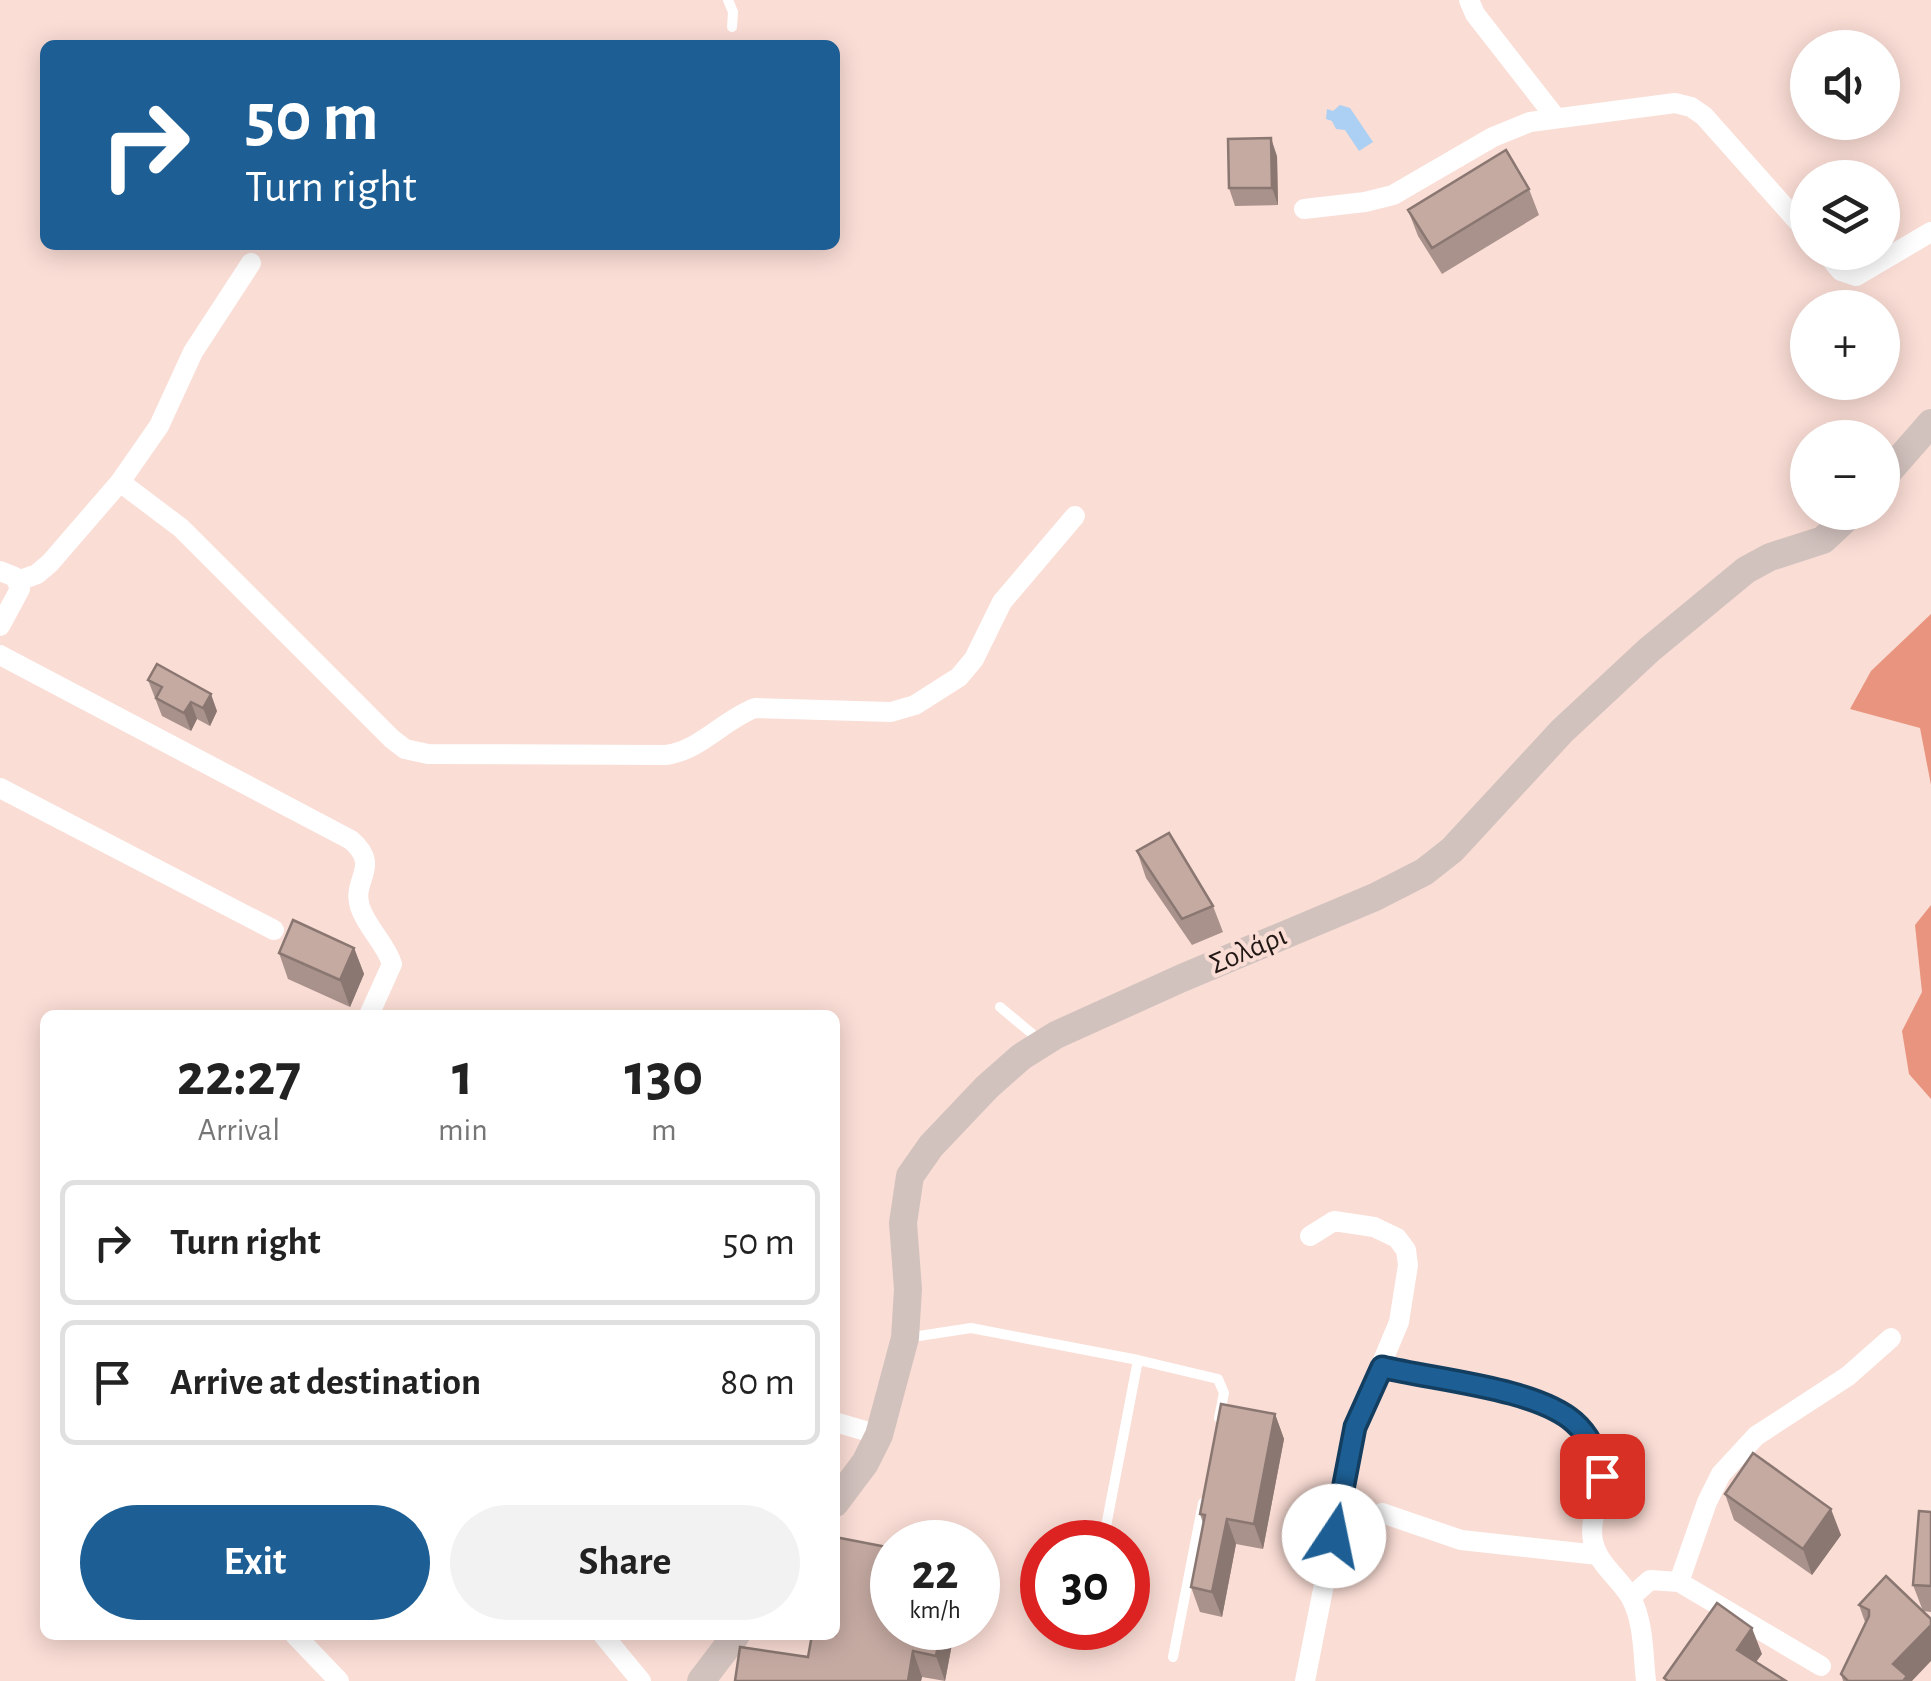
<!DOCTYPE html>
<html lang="en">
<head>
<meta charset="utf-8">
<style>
  body { margin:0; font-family:"Alegreya Sans",sans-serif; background:#f2f2f2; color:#222; height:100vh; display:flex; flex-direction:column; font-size:38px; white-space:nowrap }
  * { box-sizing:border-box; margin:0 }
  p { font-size:32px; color:#767676 }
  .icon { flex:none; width:55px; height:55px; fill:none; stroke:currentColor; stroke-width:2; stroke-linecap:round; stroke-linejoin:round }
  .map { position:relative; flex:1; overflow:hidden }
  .sheet { position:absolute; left:40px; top:1010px; width:800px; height:630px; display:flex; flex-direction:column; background:#fff; border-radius:15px; box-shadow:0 5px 25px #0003 }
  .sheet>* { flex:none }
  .hud { position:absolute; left:40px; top:40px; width:800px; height:210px; border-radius:15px; box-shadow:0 5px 25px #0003; background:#1d5f94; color:#fff; overflow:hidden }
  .controls { position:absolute; left:1790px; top:30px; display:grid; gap:20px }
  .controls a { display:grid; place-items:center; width:110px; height:110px; border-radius:50%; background:#fff; box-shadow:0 5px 25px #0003; font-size:50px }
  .speed { position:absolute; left:870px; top:1520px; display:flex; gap:20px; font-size:50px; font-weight:700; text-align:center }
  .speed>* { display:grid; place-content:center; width:130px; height:130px; border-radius:50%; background:#fff; box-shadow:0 5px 25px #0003; line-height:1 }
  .speed small { font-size:25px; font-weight:400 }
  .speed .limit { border:15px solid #d22; background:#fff; color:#111 }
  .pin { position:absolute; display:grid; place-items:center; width:85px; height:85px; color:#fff; margin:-42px; border-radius:20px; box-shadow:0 5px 15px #0006 }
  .me { position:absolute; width:110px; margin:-55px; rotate:11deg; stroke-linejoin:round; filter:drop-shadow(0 0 8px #0008) }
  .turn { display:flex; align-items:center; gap:35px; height:210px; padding:0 40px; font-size:45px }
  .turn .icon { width:130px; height:130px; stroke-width:2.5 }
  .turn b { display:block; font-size:70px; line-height:85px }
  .eta { display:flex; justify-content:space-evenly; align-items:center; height:170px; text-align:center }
  .eta b { font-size:60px; font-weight:700; line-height:70px }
  .button { display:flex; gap:20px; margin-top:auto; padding:20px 40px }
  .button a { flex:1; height:115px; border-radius:60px; background:#1d5f94; color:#fff; font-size:40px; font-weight:700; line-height:115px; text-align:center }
  .button a+a { background:#f2f2f2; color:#222 }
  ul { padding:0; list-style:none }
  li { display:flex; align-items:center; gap:30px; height:125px; margin:0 20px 15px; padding:0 20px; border:5px solid #e0e0e0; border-radius:15px }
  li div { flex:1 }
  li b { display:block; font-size:38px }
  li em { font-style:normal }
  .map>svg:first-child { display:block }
</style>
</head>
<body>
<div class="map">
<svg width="1931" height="1681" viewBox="0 0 1931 1681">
  <rect width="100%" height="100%" fill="#faddd5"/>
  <!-- forest -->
  <path fill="#e9947e" d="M 1931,614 L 1931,785 L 1920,728 L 1850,709 L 1871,671 Z
    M 1931,905 L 1931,1099 L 1909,1074 L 1902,1031 L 1922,992 L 1915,925 Z"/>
  <!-- water -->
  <path fill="#abd0f4" d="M 1340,105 L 1350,108 L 1373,142 L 1359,151 L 1345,130 L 1336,129 L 1332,121 L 1326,119 L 1327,109 L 1333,111 Z"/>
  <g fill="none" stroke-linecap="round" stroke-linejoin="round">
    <!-- lane -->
    <path stroke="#fff" stroke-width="10" d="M 728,0 L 733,12 L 732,27
      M 1000,1007 L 1042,1042
      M 906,1338 L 971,1328 L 1138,1360 L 1218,1379 L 1224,1393 L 1219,1418
      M 1103,1542 L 1138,1360
      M 1173,1657 L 1203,1503"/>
    <!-- street -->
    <path stroke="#fff" stroke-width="20" d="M 1469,0 L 1475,14 L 1556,118
      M 1304,209 L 1365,202 L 1393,195 L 1493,137 L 1530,122 L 1675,103 L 1691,107 L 1704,116 L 1808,233
      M 1825,252 L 1841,271 L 1856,276 L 1931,232
      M 120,482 L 181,528 L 392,739 L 405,749 L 428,754 L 666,755 C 701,750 723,720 755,708 L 891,712 L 915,705 L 959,677 L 974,659 L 1002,602 L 1075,516
      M 0,571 L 15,577 L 20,589 L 0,626
      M 18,581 L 37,574 L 50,563 L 120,482 L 159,426 L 193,352 L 251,263
      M 0,655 L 351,840 C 382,867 351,879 360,907 C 367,928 386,944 392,964 L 369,1015
      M 0,788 L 274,930
      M 1383,1367 C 1402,1372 1422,1378 1442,1381 C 1499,1391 1585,1397 1600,1466 C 1606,1493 1588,1516 1593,1541 C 1598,1565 1620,1578 1631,1598 C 1644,1622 1643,1655 1646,1681
      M 835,1422 L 879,1435
      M 1382,1513 L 1461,1540 L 1598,1555
      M 1679,1582 L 1707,1502 L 1721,1474 L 1756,1436 L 1848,1376 L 1891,1338
      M 1631,1597 L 1650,1580 L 1679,1582 L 1821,1666
      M 295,1635 L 339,1681
      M 603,1635 L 641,1681
      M 1305,1681 L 1355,1427 L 1399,1322 L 1408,1265 L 1406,1250 L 1397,1238 L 1374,1227 L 1334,1221 L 1310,1236"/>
    <!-- secondary -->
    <path stroke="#d2c2be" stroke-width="28" d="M 1882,479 L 1931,423
      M 835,1503 L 865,1463 L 879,1435 L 905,1338 L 908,1289 L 903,1223 L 910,1176 L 931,1146 L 987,1087 L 1021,1057 L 1056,1035 L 1182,978 L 1375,897 L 1424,872 L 1452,850 L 1562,731 L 1649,650 L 1746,570 L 1770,557 L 1823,540 L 1853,512
      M 701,1681 L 736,1635"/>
  </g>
  <!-- wall -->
  <path fill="#a9928b" d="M 1277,156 L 1278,205 L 1235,206 L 1229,188 Z
    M 1529,189 L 1539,215 L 1442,274 L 1418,236 L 1408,210 Z
    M 148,680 L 217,711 L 210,726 L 197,719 L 191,731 L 162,716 Z
    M 1137,851 L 1213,906 L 1223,932 L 1192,945 L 1146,878 Z
    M 354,948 L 364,974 L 350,1007 L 288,979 L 279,953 Z
    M 1275,1414 L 1284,1439 L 1263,1549 L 1236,1544 L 1222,1617 L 1200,1612 L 1191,1587 L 1203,1523 L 1200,1514 Z
    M 1725,1494 L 1841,1535 L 1812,1575 L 1734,1520 Z
    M 1931,1512 L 1931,1612 L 1923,1611 L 1913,1585 Z
    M 1886,1576 L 1912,1681 L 1843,1681 L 1841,1674 L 1865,1622 L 1859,1605 Z
    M 892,1628 L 955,1628 L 945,1681 L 922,1677 L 921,1681 L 735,1681 Z"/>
  <!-- shaded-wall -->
  <path fill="#8a7771" d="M 1271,138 L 1277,156 L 1278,205 L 1272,188 Z
    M 211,694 L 217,711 L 210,726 L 203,708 Z
    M 191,702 L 197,719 L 191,731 L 184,713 Z
    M 354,948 L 364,974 L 350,1007 L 340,980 Z
    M 1275,1414 L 1284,1439 L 1263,1549 L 1254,1524 Z
    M 1831,1509 L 1841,1535 L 1812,1575 L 1803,1549 Z
    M 1227,1519 L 1236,1544 L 1222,1617 L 1212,1592 Z
    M 1931,1625 L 1931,1661 L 1912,1681 L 1899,1681 L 1893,1664 Z
    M 941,1628 L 955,1628 L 945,1681 L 936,1656 Z
    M 1752,1628 L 1762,1654 L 1746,1676 L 1737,1650 Z
    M 913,1651 L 922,1677 L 921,1681 L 908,1681 Z"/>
  <!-- building -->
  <path fill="#c5aaa2" stroke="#8a7771" stroke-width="2.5" d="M 1271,138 L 1272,188 L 1229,188 L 1228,139 Z
    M 1506,150 L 1529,189 L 1432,248 L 1408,210 Z
    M 157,664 L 211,694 L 203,708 L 191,702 L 184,713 L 156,698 L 162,687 L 148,680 Z
    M 1169,833 L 1213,906 L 1182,919 L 1137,851 Z
    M 293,920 L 354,948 L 340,980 L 279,953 Z
    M 1221,1404 L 1275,1414 L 1254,1524 L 1227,1519 L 1212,1592 L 1191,1587 L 1205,1515 L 1200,1514 Z
    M 1753,1453 L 1831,1509 L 1803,1549 L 1725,1494 Z
    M 1919,1511 L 1931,1512 L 1931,1586 L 1913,1585 Z
    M 835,1537 L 892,1548 L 892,1628 L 941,1628 L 936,1656 L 913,1651 L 908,1681 L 735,1681 L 740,1647 L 808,1657 L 812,1635 L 835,1635 Z
    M 1886,1576 L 1931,1619 L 1931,1625 L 1893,1664 L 1907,1676 L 1903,1681 L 1848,1681 L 1841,1674 L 1869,1616 L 1869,1610 L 1859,1605 Z
    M 1717,1603 L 1752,1628 L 1737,1650 L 1786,1681 L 1668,1681 L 1664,1678 Z"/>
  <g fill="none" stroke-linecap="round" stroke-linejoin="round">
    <defs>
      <path id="route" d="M 1334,1536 L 1355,1427 L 1382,1367 C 1435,1380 1535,1388 1574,1422 C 1590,1436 1598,1455 1602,1476"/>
    </defs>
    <!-- route casing -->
    <use href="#route" stroke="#133e60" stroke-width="25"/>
    <!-- route -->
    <use href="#route" stroke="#1d5f94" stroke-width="18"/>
  </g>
  <g text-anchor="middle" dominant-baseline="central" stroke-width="8" stroke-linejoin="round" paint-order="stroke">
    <!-- street labels -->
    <g font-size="30" fill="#221815" stroke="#faddd5">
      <text transform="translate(1248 950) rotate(-23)">Σολάρι</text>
    </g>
  </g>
</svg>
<div class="controls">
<a><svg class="icon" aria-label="sound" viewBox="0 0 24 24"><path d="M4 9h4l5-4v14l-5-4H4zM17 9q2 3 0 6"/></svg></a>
<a><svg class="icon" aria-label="layers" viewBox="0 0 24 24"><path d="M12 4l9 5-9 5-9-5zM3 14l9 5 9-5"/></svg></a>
<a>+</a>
<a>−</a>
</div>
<div class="speed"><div>22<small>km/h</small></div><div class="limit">30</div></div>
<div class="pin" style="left:1602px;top:1476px;background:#d93025"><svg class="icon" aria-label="arrive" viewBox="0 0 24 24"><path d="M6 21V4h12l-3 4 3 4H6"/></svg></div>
<svg class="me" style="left:1334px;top:1536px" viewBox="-20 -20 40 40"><circle r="19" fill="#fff"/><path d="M0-13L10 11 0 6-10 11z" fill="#1d5f94"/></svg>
<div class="hud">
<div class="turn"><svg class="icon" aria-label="right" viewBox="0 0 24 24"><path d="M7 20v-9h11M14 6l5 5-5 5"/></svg><div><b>50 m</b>Turn right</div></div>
</div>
<section class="sheet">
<div class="eta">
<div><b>22:27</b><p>Arrival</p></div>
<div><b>1</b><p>min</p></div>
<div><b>130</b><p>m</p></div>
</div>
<ul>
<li><svg class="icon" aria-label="right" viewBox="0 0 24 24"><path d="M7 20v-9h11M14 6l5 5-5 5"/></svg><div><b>Turn right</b></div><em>50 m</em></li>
<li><svg class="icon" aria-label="arrive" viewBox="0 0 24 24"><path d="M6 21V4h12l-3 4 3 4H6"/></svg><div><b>Arrive at destination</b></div><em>80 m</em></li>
</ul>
<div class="button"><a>Exit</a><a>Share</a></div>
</section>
</div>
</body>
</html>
